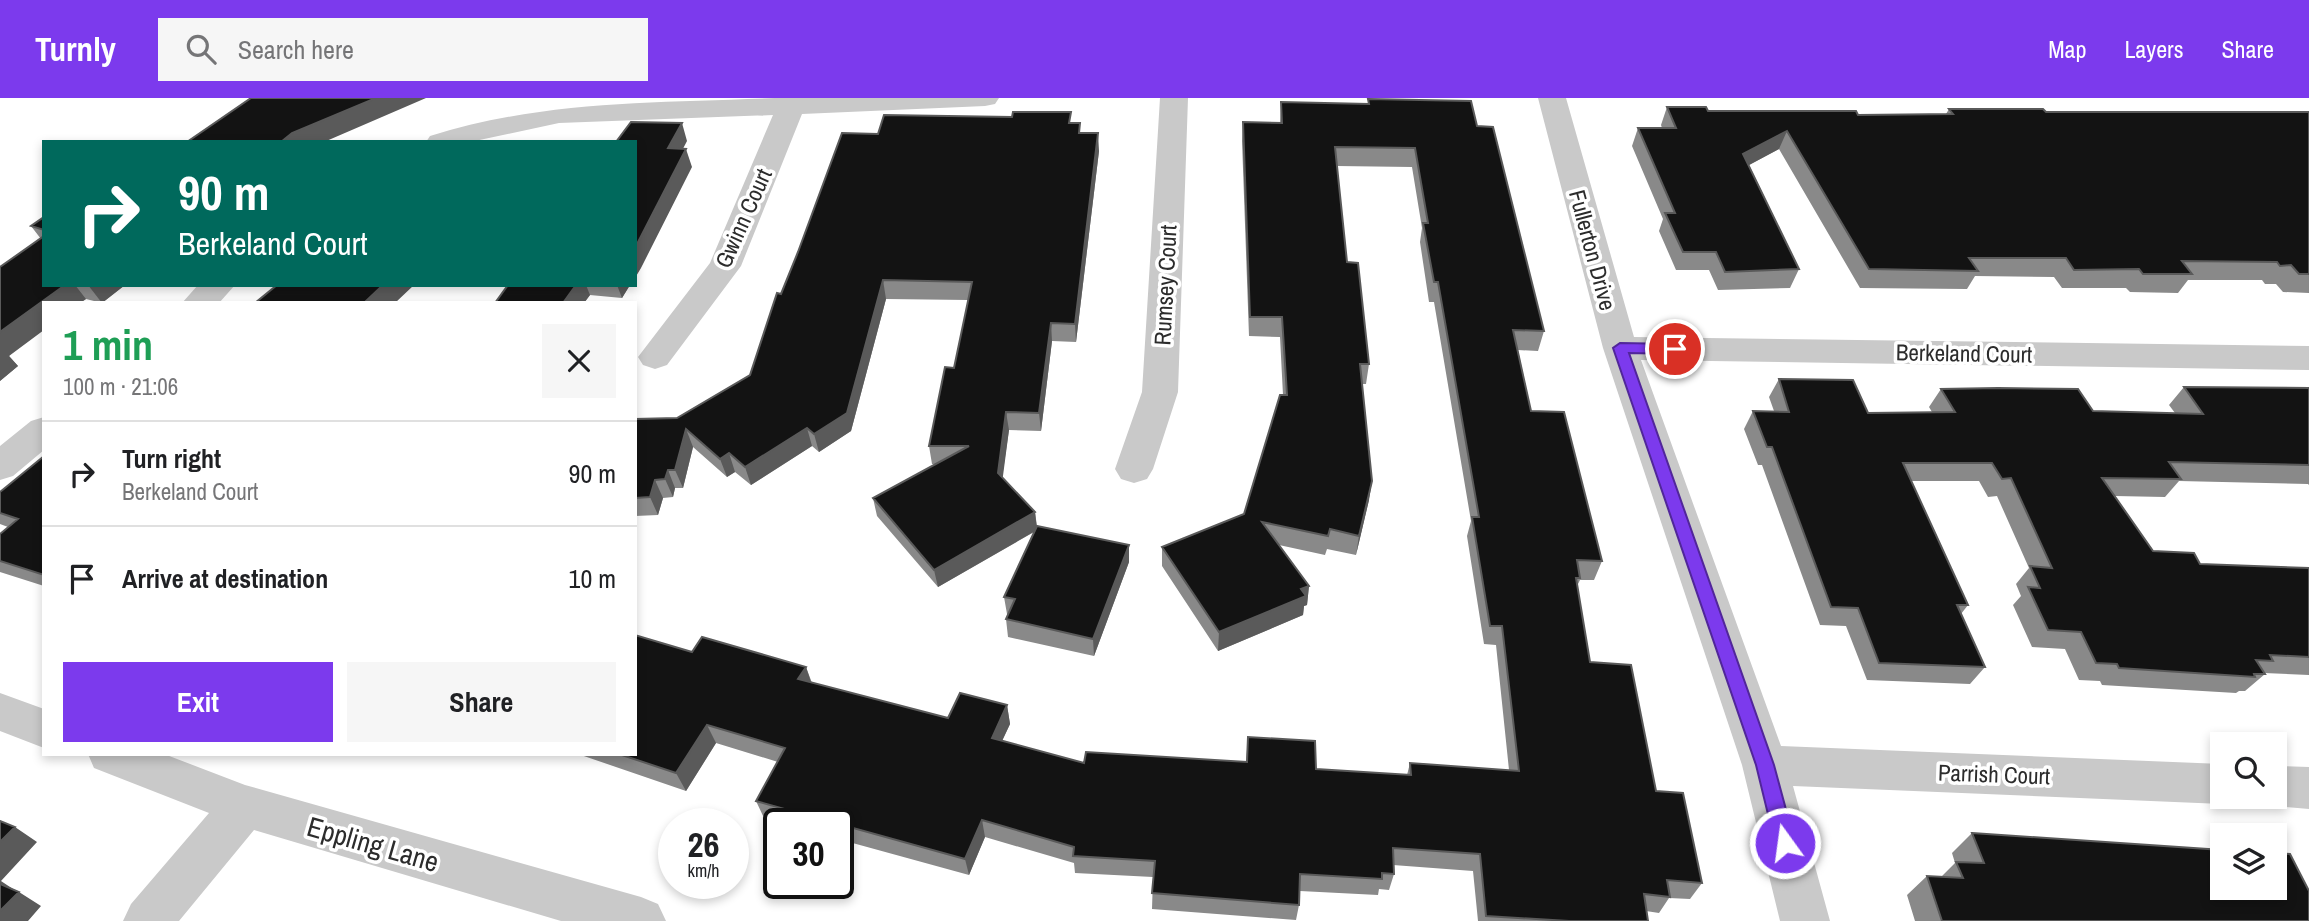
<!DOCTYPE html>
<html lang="en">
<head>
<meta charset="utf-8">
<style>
  body { margin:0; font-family:"Archivo Narrow",sans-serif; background:#f6f6f6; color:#202124; height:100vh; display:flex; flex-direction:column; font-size:26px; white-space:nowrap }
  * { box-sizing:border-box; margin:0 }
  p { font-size:23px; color:#757577 }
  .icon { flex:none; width:38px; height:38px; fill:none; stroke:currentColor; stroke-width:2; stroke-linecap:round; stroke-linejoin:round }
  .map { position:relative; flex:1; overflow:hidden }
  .details { position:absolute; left:42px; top:203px; width:595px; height:455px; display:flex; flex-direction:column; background:#fff; border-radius:0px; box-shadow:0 4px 10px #0003 }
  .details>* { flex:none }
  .banner { position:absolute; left:42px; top:42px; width:595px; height:147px; border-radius:0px; box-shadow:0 4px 10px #0003; background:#00695c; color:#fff; overflow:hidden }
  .fabs { position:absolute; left:2210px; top:634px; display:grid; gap:14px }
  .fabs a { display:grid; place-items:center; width:77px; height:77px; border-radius:0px; background:#fff; box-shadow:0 4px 10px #0003; font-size:35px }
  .speed { position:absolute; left:658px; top:710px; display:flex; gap:14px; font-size:35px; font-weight:700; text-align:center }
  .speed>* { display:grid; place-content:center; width:91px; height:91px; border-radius:50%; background:#fff; box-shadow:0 4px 10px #0003; line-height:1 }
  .speed small { font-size:18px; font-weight:400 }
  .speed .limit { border:4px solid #111; border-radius:10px; background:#fff; color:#111 }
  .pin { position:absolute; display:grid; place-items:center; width:60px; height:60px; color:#fff; margin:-30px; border:4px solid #fff; border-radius:50%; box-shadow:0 2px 7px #0007 }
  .me { position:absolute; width:77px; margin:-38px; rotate:346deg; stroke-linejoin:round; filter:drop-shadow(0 0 5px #0008) }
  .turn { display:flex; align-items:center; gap:24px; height:147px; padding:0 21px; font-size:32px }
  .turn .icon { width:91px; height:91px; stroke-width:2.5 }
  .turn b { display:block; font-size:49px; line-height:60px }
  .round { display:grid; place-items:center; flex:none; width:74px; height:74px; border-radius:0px; background:#f6f6f6 }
  .summary { display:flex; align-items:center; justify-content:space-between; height:119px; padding:0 21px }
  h1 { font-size:42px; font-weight:700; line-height:52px; color:#1e9e55 }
  .button { display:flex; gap:14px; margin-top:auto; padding:14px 21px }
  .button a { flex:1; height:80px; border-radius:0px; background:#7c3aed; color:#fff; font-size:28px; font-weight:700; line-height:80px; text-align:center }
  .button a+a { background:#f6f6f6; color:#202124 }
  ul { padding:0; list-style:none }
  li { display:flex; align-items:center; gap:21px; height:105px; padding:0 21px; border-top:2px solid #e0e0e0 }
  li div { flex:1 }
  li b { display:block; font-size:26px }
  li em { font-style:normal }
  header { display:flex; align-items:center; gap:42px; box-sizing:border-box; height:98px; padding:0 35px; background:#7c3aed; color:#fff }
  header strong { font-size:33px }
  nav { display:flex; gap:38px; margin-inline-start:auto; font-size:24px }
  .search { width:490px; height:63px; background:#f6f6f6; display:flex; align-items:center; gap:18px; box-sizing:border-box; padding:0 24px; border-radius:0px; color:#757577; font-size:26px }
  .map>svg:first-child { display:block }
</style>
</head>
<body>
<header>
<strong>Turnly</strong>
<div class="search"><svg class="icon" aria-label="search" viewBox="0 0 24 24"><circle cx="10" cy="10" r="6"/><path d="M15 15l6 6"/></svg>Search here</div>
<nav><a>Map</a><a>Layers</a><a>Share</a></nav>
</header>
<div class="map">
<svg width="2309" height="823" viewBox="0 0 2309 823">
  <rect width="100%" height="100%" fill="#fff"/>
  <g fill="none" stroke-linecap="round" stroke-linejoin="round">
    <!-- street -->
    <path fill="#c9c9c9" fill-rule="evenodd" d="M 775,0 L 999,0 L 995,6 L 985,8 L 802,16 L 741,168 L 667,267 L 655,271 L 643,267 L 638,259 L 710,165 L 773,17 L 559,25 L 470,44 L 426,44 L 430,38 C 545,2 655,5 775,0 Z
      M 1160,0 L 1188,0 L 1178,294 L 1153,371 L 1147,381 L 1134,385 L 1121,381 L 1115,371 L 1142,294 Z
      M 1538,0 L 1566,0 L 1634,239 L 2309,248 L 2309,272 L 1641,262 L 1781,648 L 2222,666 L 2222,698 L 2238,700 L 2222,706 L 1793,688 L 1830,823 L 1780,823 L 1742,667 L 1603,250 Z
      M 198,187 L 235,187 L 219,205 L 182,205 Z
      M 44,319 L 44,352 L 13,378 L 0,382 L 0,348 L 31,323 Z
      M 0,595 L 44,611 L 44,650 L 0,633 Z
      M 88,656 L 164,656 L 245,687 L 641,799 L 658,806 L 666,823 L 561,823 L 254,732 L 179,823 L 123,823 L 131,806 L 209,715 L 94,670 Z
      M 2275,668 L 2309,669 L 2309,711 L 2275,708 L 2259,702 L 2257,698 L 2275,698 Z"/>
  </g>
  <!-- wall -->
  <path fill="#898989" d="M 1368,1 L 1477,28 L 1544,233 L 1538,253 L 1518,252 L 1531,313 L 1602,463 L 1594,482 L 1580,482 L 1577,488 L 1590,564 L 1656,693 L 1702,785 L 1690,801 L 1669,800 L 1659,815 L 1646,813 L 1648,823 L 1478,823 L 1473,773 L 1393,767 L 1394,776 L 1389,792 L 1379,791 L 1378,797 L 1300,793 L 1299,807 L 1296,822 L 1152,811 L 1153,779 L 1075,775 L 1074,765 L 985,739 L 969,777 L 838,741 L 838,726 L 787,726 L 764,720 L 756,703 L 778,664 L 716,645 L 686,693 L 578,656 L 635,656 L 692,554 L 806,569 L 812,585 L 948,620 L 1007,607 L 1010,626 L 1002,643 L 1084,665 L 1246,664 L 1248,639 L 1316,671 L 1407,677 L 1410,665 L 1509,672 L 1496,547 L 1484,546 L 1467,438 L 1471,423 L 1434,204 L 1429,204 L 1420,144 L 1422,130 L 1412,69 L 1337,68 L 1347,164 L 1369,266 L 1366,286 L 1362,286 L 1369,402 L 1356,457 L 1327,451 L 1325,457 L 1279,447 L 1309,488 L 1307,507 L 1304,508 L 1303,517 L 1218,553 L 1162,468 L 1162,449 L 1244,416 L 1283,297 L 1280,239 L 1249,238 L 1242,43 L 1243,24 L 1280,25 L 1281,4 L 1368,6 Z
    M 1667,9 L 1708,13 L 1858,17 L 1946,16 L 1949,11 L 2046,14 L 2309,14 L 2309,195 L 2283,194 L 2276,186 L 2265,186 L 2262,182 L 2188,182 L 2178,195 L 2130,194 L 2126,190 L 2062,190 L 2054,179 L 1975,178 L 1967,191 L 1860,190 L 1779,51 L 1749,67 L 1799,171 L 1790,190 L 1718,192 L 1709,172 L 1676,172 L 1659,133 L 1663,121 L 1632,48 L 1638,30 L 1662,30 L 1661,27 Z
    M 1071,25 L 1099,53 L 1076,244 L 1052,243 L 1041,333 L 1009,332 L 1002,380 L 1035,414 L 1037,428 L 1129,464 L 1094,558 L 1008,539 L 1006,521 L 1008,516 L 1007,516 L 1004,499 L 1034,434 L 938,489 L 877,418 L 873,400 L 937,366 L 932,366 L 929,348 L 954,270 L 968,202 L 886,201 L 851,333 L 819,354 L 812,348 L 751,387 L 735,374 L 727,379 L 693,349 L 683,390 L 675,390 L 673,399 L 663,400 L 658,417 L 635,418 L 635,321 L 677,320 L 750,277 L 781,196 L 878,36 Z
    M 44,119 L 44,187 L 125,187 L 102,205 L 86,201 L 80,205 L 44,205 L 9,258 L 18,268 L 0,283 L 41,141 L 31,128 Z
    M 508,187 L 630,187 L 622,200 L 590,197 L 584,205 L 495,205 Z
    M 1779,281 L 1868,315 L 1932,314 L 1929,309 L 1941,291 L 2093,313 L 2175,315 L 2169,307 L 2184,289 L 2309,290 L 2309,387 L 2308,386 L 2179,383 L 2165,399 L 2115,398 L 2153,453 L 2200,466 L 2309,470 L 2309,577 L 2264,575 L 2265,576 L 2245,593 L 2239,593 L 2236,595 L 2102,587 L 2100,583 L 2079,582 L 2065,551 L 2032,549 L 2013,507 L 2021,498 L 2016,486 L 2029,470 L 1997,398 L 1988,399 L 1979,383 L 1911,383 L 1968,507 L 1961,516 L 1985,569 L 1970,586 L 1867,582 L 1846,528 L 1820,527 L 1762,367 L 1758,367 L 1744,331 L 1753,313 L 1774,313 L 1769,299 Z
    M 44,358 L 44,488 L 0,474 L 0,436 L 8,429 L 0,426 L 0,394 Z
    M 1972,735 L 2309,823 L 1915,823 L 1907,797 L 1927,778 L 1941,779 L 1955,765 L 1952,755 Z"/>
  <!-- shaded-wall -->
  <path fill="#5a5a5a" d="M 376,0 L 426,0 L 324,44 L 281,44 L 292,35 Z
    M 682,25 L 687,43 L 674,68 L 668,50 Z
    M 1787,33 L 1779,51 L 1736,74 L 1743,56 Z
    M 1098,35 L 1099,53 L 1076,244 L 1075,226 Z
    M 686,51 L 692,69 L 641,170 L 635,180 L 635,150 Z
    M 883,182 L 886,201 L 851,333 L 819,354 L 814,336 Z
    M 65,187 L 75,187 L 86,201 L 80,205 L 44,205 L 44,232 L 9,258 L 18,268 L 0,283 L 0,234 Z
    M 88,187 L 125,187 L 102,205 Z
    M 383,187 L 414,187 L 395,205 L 364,205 Z
    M 576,187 L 586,187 L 590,197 L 584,205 L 563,205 Z
    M 617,187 L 630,187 L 622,200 Z
    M 1051,225 L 1052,243 L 1041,333 L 1039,315 Z
    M 1006,314 L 1009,332 L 1001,393 L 998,375 Z
    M 807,330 L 812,348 L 751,387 L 745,369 Z
    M 686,331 L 693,349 L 683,390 L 675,372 Z
    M 729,355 L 735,374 L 727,379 L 720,361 Z
    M 668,372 L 675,390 L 673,399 L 665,381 Z
    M 655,382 L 663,400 L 658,417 L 650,399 Z
    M 1372,383 L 1369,402 L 1356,457 L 1359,438 Z
    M 1035,414 L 1037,432 L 938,489 L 934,472 Z
    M 1129,447 L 1129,464 L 1094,558 L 1093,541 Z
    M 1309,488 L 1307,507 L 1304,508 L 1303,517 L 1218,553 L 1219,534 L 1301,491 Z
    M 806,569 L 812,587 L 798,581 Z
    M 1007,607 L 1010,626 L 995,658 L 992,640 Z
    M 707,627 L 716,645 L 686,693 L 676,675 Z
    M 982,722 L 985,739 L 969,777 L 965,761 Z
    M 15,729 L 37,744 L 1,783 L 16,793 L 0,789 L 0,744 Z
    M 19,794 L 41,808 L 28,823 L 0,823 L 0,813 Z"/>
  <!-- building -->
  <path fill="#131313" stroke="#5a5a5a" stroke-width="2" d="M 251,0 L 376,0 L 292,35 L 281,44 L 187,44 Z
    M 1368,1 L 1471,3 L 1477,28 L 1493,29 L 1544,233 L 1513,232 L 1531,313 L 1564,314 L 1602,463 L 1577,462 L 1580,480 L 1576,480 L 1590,564 L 1631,567 L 1656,693 L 1683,695 L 1702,785 L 1667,782 L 1670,799 L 1644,796 L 1648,823 L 1569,823 L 1486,818 L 1480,756 L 1393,750 L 1394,776 L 1382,775 L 1382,781 L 1300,776 L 1299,807 L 1152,795 L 1155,763 L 1073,758 L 1074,749 L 982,722 L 965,761 L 756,703 L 785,650 L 707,627 L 676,675 L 619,656 L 635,656 L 635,537 L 692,554 L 702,539 L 806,569 L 798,581 L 948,620 L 960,595 L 1007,607 L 992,640 L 1084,665 L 1086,654 L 1247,664 L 1248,639 L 1315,643 L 1316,671 L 1411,677 L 1410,665 L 1519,673 L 1502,528 L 1490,528 L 1472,419 L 1479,419 L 1438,184 L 1434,184 L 1423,125 L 1428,125 L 1415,50 L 1335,49 L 1347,164 L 1358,165 L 1369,266 L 1360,266 L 1372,383 L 1359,438 L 1330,431 L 1328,438 L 1262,424 L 1309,488 L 1301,491 L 1306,498 L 1219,534 L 1162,449 L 1244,416 L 1280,297 L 1287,297 L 1282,219 L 1250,219 L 1243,24 L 1282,25 L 1281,4 L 1369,6 Z
    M 1667,9 L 1706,9 L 1708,13 L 1856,13 L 1858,17 L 1953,16 L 1949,11 L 2043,11 L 2046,14 L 2309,14 L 2309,176 L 2299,176 L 2291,167 L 2280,168 L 2277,164 L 2182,163 L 2192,176 L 2143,176 L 2139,171 L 2074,172 L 2066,160 L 1969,160 L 1978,173 L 1869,171 L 1787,33 L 1743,56 L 1799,171 L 1725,174 L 1716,154 L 1683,154 L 1665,115 L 1675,115 L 1638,30 L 1676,30 Z
    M 1013,14 L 1071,14 L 1069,25 L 1080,25 L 1079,35 L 1098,35 L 1075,226 L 1051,225 L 1039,315 L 1006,314 L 998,375 L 1035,414 L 934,472 L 873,400 L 969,348 L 929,348 L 945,269 L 954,270 L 972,184 L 883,182 L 847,315 L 814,336 L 807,330 L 745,369 L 729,355 L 720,361 L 686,331 L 675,372 L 668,372 L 665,381 L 655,382 L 650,399 L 635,400 L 635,321 L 677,320 L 750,277 L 777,195 L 781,196 L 798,154 L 842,35 L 878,36 L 884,17 L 1012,19 Z
    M 631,24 L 682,25 L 668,50 L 686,51 L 635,150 L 635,44 L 616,44 Z
    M 44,119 L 44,132 L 31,128 Z
    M 44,138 L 44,187 L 65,187 L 0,234 L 0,169 Z
    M 277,187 L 383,187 L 364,205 L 255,205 Z
    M 508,187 L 576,187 L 563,205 L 495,205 Z
    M 1779,281 L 1853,282 L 1868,315 L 1955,314 L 1941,291 L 1998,290 L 2078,291 L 2093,313 L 2203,316 L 2184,289 L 2309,290 L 2309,367 L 2169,364 L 2181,381 L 2102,380 L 2153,453 L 2194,455 L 2200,466 L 2309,470 L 2309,559 L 2270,557 L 2273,563 L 2256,562 L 2265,576 L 2254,576 L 2255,579 L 2119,570 L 2117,566 L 2096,565 L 2081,534 L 2048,532 L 2028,489 L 2040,490 L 2030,468 L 2052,470 L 2011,380 L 2002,381 L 1992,365 L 1903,365 L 1968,507 L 1957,507 L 1985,569 L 1879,565 L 1858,510 L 1831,509 L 1772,349 L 1767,349 L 1753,313 L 1789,314 Z
    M 44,358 L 44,477 L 0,463 L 0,436 L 18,421 L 0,415 L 0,394 Z
    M 1037,428 L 1129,447 L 1093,541 L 1006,521 L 1015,501 L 1004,499 Z
    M 0,723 L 15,729 L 0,744 Z
    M 1972,735 L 2222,752 L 2222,789 L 2275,789 L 2275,755 L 2290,756 L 2309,793 L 2309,823 L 1942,823 L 1927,778 L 1963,780 L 1956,764 L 1984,765 Z
    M 0,786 L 19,794 L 0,813 Z"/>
  <!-- route -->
  <path fill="#7c3aed" stroke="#51269a" stroke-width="2" d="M 1620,245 L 1675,246 L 1682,251 L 1675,256 L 1629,255 L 1774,667 L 1795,745 L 1792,751 L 1785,754 L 1778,751 L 1775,745 L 1756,667 L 1613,250 Z"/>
  <g text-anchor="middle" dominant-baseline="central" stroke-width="7" stroke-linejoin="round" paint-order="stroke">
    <!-- street labels -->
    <g font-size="23" fill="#2c2c2c" stroke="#fff">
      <text transform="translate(743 120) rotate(-66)">Gwinn Court</text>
      <text transform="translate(1593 152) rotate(75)">Fullerton Drive</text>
      <text transform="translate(1165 187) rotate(-87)">Rumsey Court</text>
      <text transform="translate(1964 255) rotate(1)">Berkeland Court</text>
      <text transform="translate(1994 676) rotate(2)">Parrish Court</text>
    </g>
    <!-- near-street labels -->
    <g font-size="28" fill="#2c2c2c" stroke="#fff">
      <text transform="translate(373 746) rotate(16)">Eppling Lane</text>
    </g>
  </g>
</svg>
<div class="fabs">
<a><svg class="icon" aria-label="search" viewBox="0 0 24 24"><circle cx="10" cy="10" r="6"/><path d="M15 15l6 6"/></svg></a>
<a><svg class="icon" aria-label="layers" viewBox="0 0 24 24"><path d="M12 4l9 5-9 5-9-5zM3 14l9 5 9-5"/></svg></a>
</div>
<div class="speed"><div>26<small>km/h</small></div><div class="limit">30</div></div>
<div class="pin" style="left:1675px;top:251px;background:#d93025"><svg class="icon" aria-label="arrive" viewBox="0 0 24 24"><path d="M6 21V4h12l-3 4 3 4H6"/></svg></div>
<svg class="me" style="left:1785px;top:745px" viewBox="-20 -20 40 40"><circle r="17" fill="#7c3aed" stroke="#fff" stroke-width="3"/><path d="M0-11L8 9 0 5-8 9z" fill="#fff"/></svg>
<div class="banner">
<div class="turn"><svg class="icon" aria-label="right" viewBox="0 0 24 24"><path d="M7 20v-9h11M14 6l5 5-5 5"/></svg><div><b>90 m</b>Berkeland Court</div></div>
</div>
<section class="details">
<div class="summary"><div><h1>1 min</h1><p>100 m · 21:06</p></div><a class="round"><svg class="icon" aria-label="close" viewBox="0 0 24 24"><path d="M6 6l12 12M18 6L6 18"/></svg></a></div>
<ul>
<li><svg class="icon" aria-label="right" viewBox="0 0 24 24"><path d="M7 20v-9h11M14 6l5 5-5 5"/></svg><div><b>Turn right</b><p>Berkeland Court</p></div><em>90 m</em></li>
<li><svg class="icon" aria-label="arrive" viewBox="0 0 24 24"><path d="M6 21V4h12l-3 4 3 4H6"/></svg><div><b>Arrive at destination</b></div><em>10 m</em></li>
</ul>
<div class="button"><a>Exit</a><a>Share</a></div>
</section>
</div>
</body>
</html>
